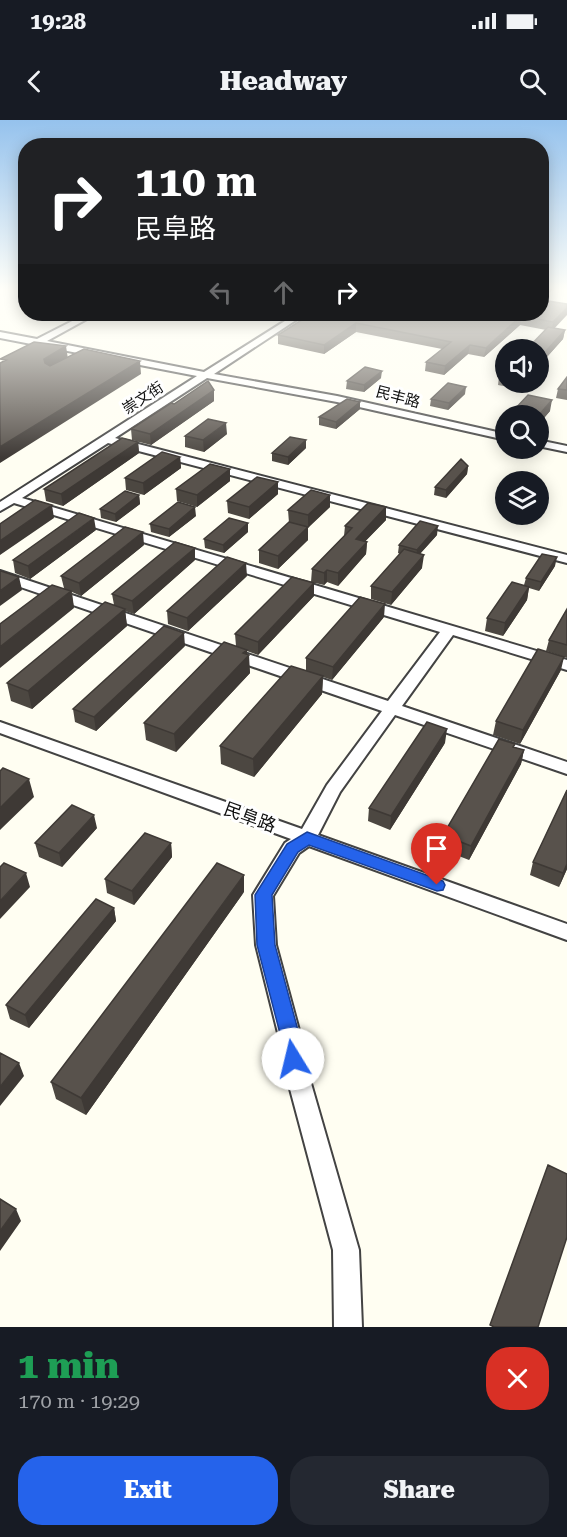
<!DOCTYPE html>
<html lang="en">
<head>
<meta charset="utf-8">
<style>
  body { margin:0; font-family:"Roboto Serif","Noto Sans SC",serif; background:#242831; color:#f1f3f6; height:100vh; display:flex; flex-direction:column; font-size:22px; white-space:nowrap }
  * { box-sizing:border-box; margin:0 }
  p { font-size:20px; color:#9ea1a6 }
  .icon { flex:none; width:33px; height:33px; fill:none; stroke:currentColor; stroke-width:2; stroke-linecap:round; stroke-linejoin:round }
  .map { position:relative; height:1207px; overflow:hidden }
  .sheet { display:flex; flex-direction:column; background:#171b24; flex:1 }
  .sheet>* { flex:none }
  .top-card { position:absolute; left:18px; top:18px; width:531px; height:183px; border-radius:24px; box-shadow:0 3px 15px #0003; background:#202124; color:#fff; overflow:hidden }
  .fabs { position:absolute; left:495px; top:219px; display:grid; gap:12px }
  .fabs a { display:grid; place-items:center; width:54px; height:54px; border-radius:50%; background:#171b24; box-shadow:0 3px 15px #0003; font-size:30px }
  .pin { position:absolute; display:grid; place-items:center; width:51px; height:51px; color:#fff; margin:-62px -26px; border-radius:50% 50% 50% 0; rotate:-45deg; box-shadow:0 0 6px #0007 }
  .pin .icon { rotate:45deg }
  .me { position:absolute; width:66px; margin:-33px; rotate:351deg; stroke-linejoin:round; filter:drop-shadow(0 0 4px #0008) }
  .turn { display:flex; align-items:center; gap:21px; height:126px; padding:0 18px; font-size:27px }
  .turn .icon { width:78px; height:78px; stroke-width:2.5 }
  .turn b { display:block; font-size:42px; line-height:51px }
  .lanes { display:flex; align-items:center; height:57px; padding:0 18px; background:#0003; justify-content:center; gap:30px; direction:ltr }
  .lanes .off { opacity:.35 }
  .round { display:grid; place-items:center; flex:none; width:63px; height:63px; border-radius:24px; background:#242831 }
  .headline { display:flex; align-items:center; justify-content:space-between; height:102px; padding:0 18px }
  h1 { font-size:36px; font-weight:800; line-height:45px; color:#1e9e55 }
  .primary-button { display:flex; gap:12px; margin-top:auto; padding:12px 18px }
  .primary-button a { flex:1; height:69px; border-radius:24px; background:#2563eb; color:#fff; font-size:24px; font-weight:800; line-height:69px; text-align:center }
  .primary-button a+a { background:#242831; color:#f1f3f6 }
  .status { display:flex; justify-content:space-between; align-items:center; height:42px; padding:0 30px; background:#171b24; direction:ltr }
  .status svg { height:16px; fill:currentColor }
  header { display:flex; justify-content:space-between; align-items:center; height:78px; padding:0 18px; background:#171b24; font-size:27px; font-weight:800 }
  .map>svg:first-child { display:block }
</style>
</head>
<body>
<div class="status"><b>19:28</b><svg viewBox="0 0 49 12"><path d="M0 12V9h3v3zM5 12V6h3v6zM10 12V3h3v9zM15 12V0h3v12zM26 1h20v11H26zM47 4h2v5h-2z"/></svg></div>
<header><svg class="icon" aria-label="back" viewBox="0 0 24 24"><path d="M15 5l-7 7 7 7"/></svg>Headway<svg class="icon" aria-label="search" viewBox="0 0 24 24"><circle cx="10" cy="10" r="6"/><path d="M15 15l6 6"/></svg></header>
<div class="map">
<svg width="567" height="1207" viewBox="0 0 567 1207">
  <rect width="100%" height="100%" fill="#fffef2"/>
  <g fill="none" stroke-linecap="round" stroke-linejoin="round">
    <defs>
      <path id="minor" d="M 86,194 L 96,194 L 47,221 L 204,252 L 296,194 L 305,194 L 214,254 L 337,276 L 506,314 L 506,320 L 337,282 L 207,258 L 115,318 L 567,435 L 567,443 L 108,323 L 22,378 L 567,540 L 567,550 L 453,515 L 402,586 L 567,642 L 567,654 L 395,595 L 340,672 L 318,715 L 567,804 L 567,820 L 309,726 L 299,733 L 273,776 L 276,825 L 303,925 L 304,939 L 359,1130 L 362,1207 L 334,1207 L 333,1130 L 282,939 L 281,925 L 256,825 L 253,775 L 285,723 L 291,719 L 0,613 L 0,602 L 302,709 L 327,665 L 382,591 L 0,460 L 0,451 L 388,581 L 440,512 L 14,383 L 0,391 L 0,382 L 197,256 L 0,218 L 0,212 L 37,219 Z
        M 538,320 L 567,326 L 567,332 L 538,326 Z"/>
    </defs>
    <!-- minor casing -->
    <use href="#minor" stroke="#434343" stroke-width="4"/>
    <!-- minor -->
    <use href="#minor" fill="#fff" fill-rule="evenodd"/>
  </g>
  <!-- wall -->
  <path fill="#4c4741" d="M 567,184 L 554,208 L 565,210 L 563,219 L 538,247 L 538,230 L 546,210 L 520,205 L 484,237 L 468,234 L 444,255 L 425,251 L 426,242 L 442,229 L 356,212 L 324,234 L 278,224 L 278,215 L 311,194 Z
    M 506,248 L 506,262 L 525,262 L 519,269 L 498,265 L 499,256 Z
    M 567,257 L 567,280 L 556,278 L 558,269 Z
    M 381,258 L 364,272 L 346,269 L 347,261 Z
    M 214,270 L 214,281 L 151,325 L 132,320 L 131,309 L 174,284 Z
    M 465,274 L 448,290 L 430,286 L 431,279 Z
    M 360,282 L 360,289 L 336,309 L 319,305 L 319,297 Z
    M 550,291 L 538,305 L 538,296 L 511,296 L 512,292 Z
    M 227,314 L 204,332 L 185,327 L 185,316 Z
    M 138,322 L 139,333 L 63,386 L 46,381 L 44,369 Z
    M 306,328 L 288,345 L 272,341 L 272,333 Z
    M 180,337 L 181,348 L 144,375 L 126,370 L 125,358 Z
    M 468,346 L 467,354 L 446,378 L 434,375 L 435,367 Z
    M 230,349 L 230,361 L 197,387 L 177,381 L 176,369 Z
    M 278,362 L 278,374 L 249,399 L 228,393 L 227,381 Z
    M 139,375 L 140,384 L 116,402 L 101,398 L 100,389 Z
    M 330,387 L 308,407 L 308,420 L 278,449 L 259,443 L 259,430 L 289,403 L 288,390 Z
    M 386,387 L 386,400 L 365,421 L 367,422 L 366,434 L 338,466 L 327,462 L 324,465 L 311,462 L 312,449 L 344,416 L 345,406 Z
    M 196,396 L 169,417 L 151,412 L 150,404 Z
    M 96,410 L 30,459 L 15,453 L 13,440 Z
    M 248,412 L 224,433 L 205,428 L 204,419 Z
    M 437,415 L 420,434 L 422,448 L 391,485 L 371,479 L 371,466 L 400,434 L 398,433 L 399,425 Z
    M 144,425 L 81,476 L 72,472 L 74,488 L 64,468 L 61,456 Z
    M 195,440 L 134,494 L 125,491 L 127,506 L 32,589 L 11,581 L 7,563 L 114,485 L 112,474 Z
    M 555,446 L 539,471 L 529,468 L 527,480 L 503,516 L 485,511 L 487,498 L 524,465 L 526,458 Z
    M 247,456 L 188,511 L 168,504 L 167,491 Z
    M 314,463 L 314,476 L 258,535 L 247,531 L 250,553 L 176,632 L 146,620 L 144,603 L 236,526 L 235,514 Z
    M 567,489 L 567,538 L 546,531 L 549,520 Z
    M 384,497 L 332,560 L 323,557 L 322,574 L 254,657 L 221,644 L 220,626 L 306,551 L 306,538 Z
    M 185,526 L 96,611 L 75,602 L 73,589 Z
    M 561,550 L 520,624 L 493,615 L 496,601 Z
    M 445,623 L 390,710 L 368,701 L 369,688 Z
    M 515,624 L 514,627 L 524,630 L 521,644 L 469,740 L 441,729 L 443,715 Z
    M 567,670 L 567,749 L 559,767 L 530,755 L 533,742 Z
    M 97,708 L 62,747 L 39,737 L 35,723 Z
    M 171,723 L 172,737 L 134,785 L 107,773 L 105,759 Z
    M 244,772 L 86,995 L 56,979 L 51,962 Z
    M 114,788 L 116,801 L 29,908 L 10,899 L 6,885 Z"/>
  <!-- shaded-wall -->
  <path fill="#3e3935" d="M 545,169 L 553,169 L 542,180 L 542,172 Z
    M 567,188 L 567,195 L 552,211 L 553,202 Z
    M 521,196 L 520,205 L 484,237 L 486,228 Z
    M 356,203 L 356,212 L 324,234 L 324,225 Z
    M 565,210 L 563,219 L 538,247 L 538,240 Z
    M 470,225 L 468,234 L 444,255 L 445,246 Z
    M 66,226 L 68,239 L 46,252 L 44,239 Z
    M 140,241 L 141,254 L 0,343 L 0,327 Z
    M 382,251 L 381,258 L 364,272 L 364,265 Z
    M 520,262 L 525,262 L 519,269 Z
    M 466,267 L 465,274 L 448,290 L 449,283 Z
    M 214,270 L 214,281 L 151,325 L 150,314 Z
    M 552,280 L 550,291 L 538,305 L 538,296 Z
    M 360,282 L 360,289 L 336,309 L 336,302 Z
    M 226,303 L 227,314 L 204,332 L 203,320 Z
    M 306,320 L 306,328 L 288,345 L 288,337 Z
    M 138,322 L 139,333 L 63,386 L 61,374 Z
    M 180,337 L 181,348 L 144,375 L 143,363 Z
    M 468,346 L 467,354 L 446,378 L 446,370 Z
    M 230,349 L 230,361 L 197,387 L 197,375 Z
    M 278,362 L 278,374 L 249,399 L 249,387 Z
    M 139,375 L 140,384 L 116,402 L 115,394 Z
    M 330,375 L 330,387 L 308,408 L 308,395 Z
    M 52,385 L 54,398 L 0,435 L 0,421 Z
    M 195,387 L 196,396 L 169,417 L 169,409 Z
    M 386,387 L 386,400 L 356,431 L 356,419 Z
    M 94,398 L 96,410 L 30,459 L 28,446 Z
    M 248,403 L 248,412 L 224,433 L 223,425 Z
    M 438,406 L 437,415 L 416,438 L 417,430 Z
    M 308,407 L 308,420 L 278,449 L 278,436 Z
    M 143,412 L 144,425 L 81,476 L 79,463 Z
    M 367,422 L 366,434 L 338,466 L 338,453 Z
    M 195,428 L 195,440 L 134,494 L 132,481 Z
    M 424,435 L 422,448 L 391,485 L 392,472 Z
    M 557,437 L 555,446 L 539,471 L 541,462 Z
    M 246,443 L 247,456 L 188,511 L 187,498 Z
    M 327,450 L 327,462 L 324,465 L 324,453 Z
    M 19,457 L 22,470 L 0,486 L 0,471 Z
    M 314,463 L 314,476 L 258,535 L 258,522 Z
    M 529,467 L 527,480 L 503,516 L 505,503 Z
    M 71,471 L 74,488 L 0,548 L 0,527 Z
    M 385,484 L 384,497 L 332,560 L 333,547 Z
    M 125,489 L 127,506 L 32,589 L 28,571 Z
    M 184,513 L 185,526 L 96,611 L 94,597 Z
    M 247,530 L 247,538 L 249,535 L 250,553 L 176,632 L 174,614 Z
    M 564,537 L 561,550 L 520,624 L 523,610 Z
    M 323,556 L 322,574 L 254,657 L 253,639 Z
    M 447,609 L 445,623 L 390,710 L 391,696 Z
    M 524,630 L 521,644 L 469,740 L 471,726 Z
    M 29,659 L 34,677 L 0,710 L 0,688 Z
    M 94,695 L 97,708 L 62,747 L 59,733 Z
    M 171,723 L 172,737 L 134,785 L 132,771 Z
    M 567,744 L 567,749 L 559,767 L 563,753 Z
    M 26,753 L 30,767 L 0,799 L 0,781 Z
    M 244,755 L 244,772 L 86,995 L 81,978 Z
    M 114,788 L 116,801 L 29,908 L 25,895 Z
    M 19,943 L 24,956 L 0,986 L 0,967 Z
    M 16,1089 L 21,1101 L 0,1131 L 0,1111 Z"/>
  <!-- building -->
  <path fill="#58524c" stroke="#3e3935" stroke-width="1.5" d="M 542,180 L 567,184 L 567,188 L 553,202 L 521,196 L 486,228 L 470,225 L 445,246 L 426,242 L 451,222 L 356,203 L 324,225 L 278,215 L 311,194 L 542,194 Z
    M 548,207 L 565,210 L 538,240 L 538,230 L 526,230 Z
    M 34,222 L 66,226 L 44,239 L 45,243 L 50,246 L 84,229 L 140,241 L 0,327 L 0,243 L 6,240 L 0,239 Z
    M 365,247 L 382,251 L 364,265 L 347,261 Z
    M 506,248 L 506,257 L 499,256 Z
    M 567,257 L 567,270 L 558,269 Z
    M 208,261 L 214,270 L 150,314 L 131,309 L 171,283 L 174,284 Z
    M 448,263 L 466,267 L 449,283 L 431,279 Z
    M 528,275 L 552,280 L 538,296 L 526,296 L 512,292 Z
    M 347,279 L 360,282 L 336,302 L 319,297 Z
    M 208,299 L 226,303 L 203,320 L 185,316 Z
    M 290,317 L 306,320 L 288,337 L 272,333 Z
    M 122,318 L 138,322 L 61,374 L 44,369 Z
    M 162,332 L 180,337 L 143,363 L 125,358 Z
    M 461,339 L 468,346 L 446,370 L 435,367 Z
    M 210,344 L 230,349 L 197,375 L 176,369 Z
    M 257,357 L 278,362 L 249,387 L 227,381 Z
    M 311,370 L 330,375 L 308,395 L 288,390 Z
    M 125,371 L 139,375 L 115,394 L 100,389 Z
    M 35,380 L 52,385 L 0,421 L 0,404 Z
    M 178,382 L 195,387 L 169,409 L 150,404 Z
    M 368,383 L 386,387 L 356,419 L 367,422 L 338,453 L 327,450 L 324,453 L 312,449 L 352,408 L 345,406 Z
    M 79,393 L 94,398 L 28,446 L 13,440 Z
    M 229,398 L 248,403 L 223,425 L 204,419 Z
    M 420,401 L 438,406 L 417,430 L 399,425 Z
    M 289,402 L 308,407 L 278,436 L 259,430 Z
    M 125,407 L 143,412 L 79,463 L 61,456 Z
    M 175,422 L 195,428 L 132,481 L 112,474 Z
    M 404,429 L 424,435 L 392,472 L 371,466 Z
    M 542,434 L 557,437 L 541,462 L 526,458 Z
    M 227,437 L 246,443 L 187,498 L 167,491 Z
    M 1,451 L 19,457 L 0,471 L 0,452 Z
    M 292,457 L 314,463 L 258,522 L 235,514 Z
    M 512,462 L 529,467 L 505,503 L 487,498 Z
    M 52,465 L 71,471 L 0,527 L 0,504 Z
    M 360,477 L 385,484 L 333,547 L 306,538 Z
    M 105,482 L 125,489 L 28,571 L 7,563 Z
    M 567,489 L 567,525 L 549,520 Z
    M 164,506 L 184,513 L 94,597 L 73,589 Z
    M 224,522 L 247,530 L 243,533 L 249,535 L 174,614 L 144,603 Z
    M 538,529 L 564,537 L 523,610 L 496,601 Z
    M 291,546 L 323,556 L 253,639 L 220,626 Z
    M 427,602 L 447,609 L 391,696 L 369,688 Z
    M 499,619 L 515,624 L 513,627 L 524,630 L 471,726 L 443,715 Z
    M 3,648 L 29,659 L 0,688 L 0,651 Z
    M 567,670 L 567,744 L 563,753 L 533,742 Z
    M 72,685 L 94,695 L 59,733 L 35,723 Z
    M 145,713 L 171,723 L 132,771 L 105,759 Z
    M 4,743 L 26,753 L 0,781 L 0,747 Z
    M 217,743 L 244,755 L 81,978 L 51,962 Z
    M 96,779 L 114,788 L 25,895 L 6,885 Z
    M 0,933 L 19,943 L 0,967 Z
    M 548,1045 L 567,1054 L 567,1117 L 538,1207 L 494,1207 L 490,1205 Z
    M 0,1079 L 16,1089 L 0,1111 Z"/>
  <!-- sky -->
  <linearGradient id="sky" x2="0" y2="1"><stop stop-color="#95c2ed"/><stop offset="0.5" stop-color="#fffff9"/><stop offset="1" stop-color="#fffff9" stop-opacity="0"/></linearGradient>
  <rect width="567" height="338" fill="url(#sky)"/>
  <!-- route -->
  <path fill="#2563eb" stroke="#184099" stroke-width="1.5" d="M 307,712 L 443,761 L 445,765 L 443,770 L 437,771 L 309,725 L 298,732 L 272,775 L 275,825 L 302,925 L 302,939 L 299,945 L 293,947 L 286,945 L 283,939 L 283,925 L 257,825 L 255,775 L 287,724 Z"/>
  <g text-anchor="middle" dominant-baseline="central" stroke-width="6" stroke-linejoin="round" paint-order="stroke">
    <!-- far-street labels -->
    <g font-size="15" fill="#101010" stroke="#fff">
      <text transform="translate(398 277) rotate(15)">民丰路</text>
      <text transform="translate(143 278) rotate(-33)">崇文街</text>
    </g>
    <!-- street labels -->
    <g font-size="18" fill="#101010" stroke="#fff">
      <text transform="translate(250 697) rotate(20)">民阜路</text>
    </g>
  </g>
</svg>
<div class="fabs">
<a><svg class="icon" aria-label="sound" viewBox="0 0 24 24"><path d="M4 9h4l5-4v14l-5-4H4zM17 9q2 3 0 6"/></svg></a>
<a><svg class="icon" aria-label="search" viewBox="0 0 24 24"><circle cx="10" cy="10" r="6"/><path d="M15 15l6 6"/></svg></a>
<a><svg class="icon" aria-label="layers" viewBox="0 0 24 24"><path d="M12 4l9 5-9 5-9-5zM3 14l9 5 9-5"/></svg></a>
</div>
<div class="pin" style="left:437px;top:765px;background:#d93025"><svg class="icon" aria-label="arrive" viewBox="0 0 24 24"><path d="M6 21V4h12l-3 4 3 4H6"/></svg></div>
<svg class="me" style="left:293px;top:939px" viewBox="-20 -20 40 40"><circle r="19" fill="#fff"/><path d="M0-13L10 11 0 6-10 11z" fill="#2563eb"/></svg>
<div class="top-card">
<div class="turn"><svg class="icon" aria-label="right" viewBox="0 0 24 24"><path d="M7 20v-9h11M14 6l5 5-5 5"/></svg><div><b>110 m</b>民阜路</div></div>
<div class="lanes"><svg class="icon off" aria-label="left" viewBox="0 0 24 24"><path d="M17 20v-9H6M10 6l-5 5 5 5"/></svg><svg class="icon off" aria-label="ahead" viewBox="0 0 24 24"><path d="M12 20V5M6 11l6-6 6 6"/></svg><svg class="icon" aria-label="right" viewBox="0 0 24 24"><path d="M7 20v-9h11M14 6l5 5-5 5"/></svg></div>
</div>
</div>
<section class="sheet">
<div class="headline"><div><h1>1 min</h1><p>170 m · 19:29</p></div><a class="round" style="background:#d93025;color:#fff"><svg class="icon" aria-label="close" viewBox="0 0 24 24"><path d="M6 6l12 12M18 6L6 18"/></svg></a></div>
<div class="primary-button"><a>Exit</a><a>Share</a></div>
</section>
</body>
</html>
